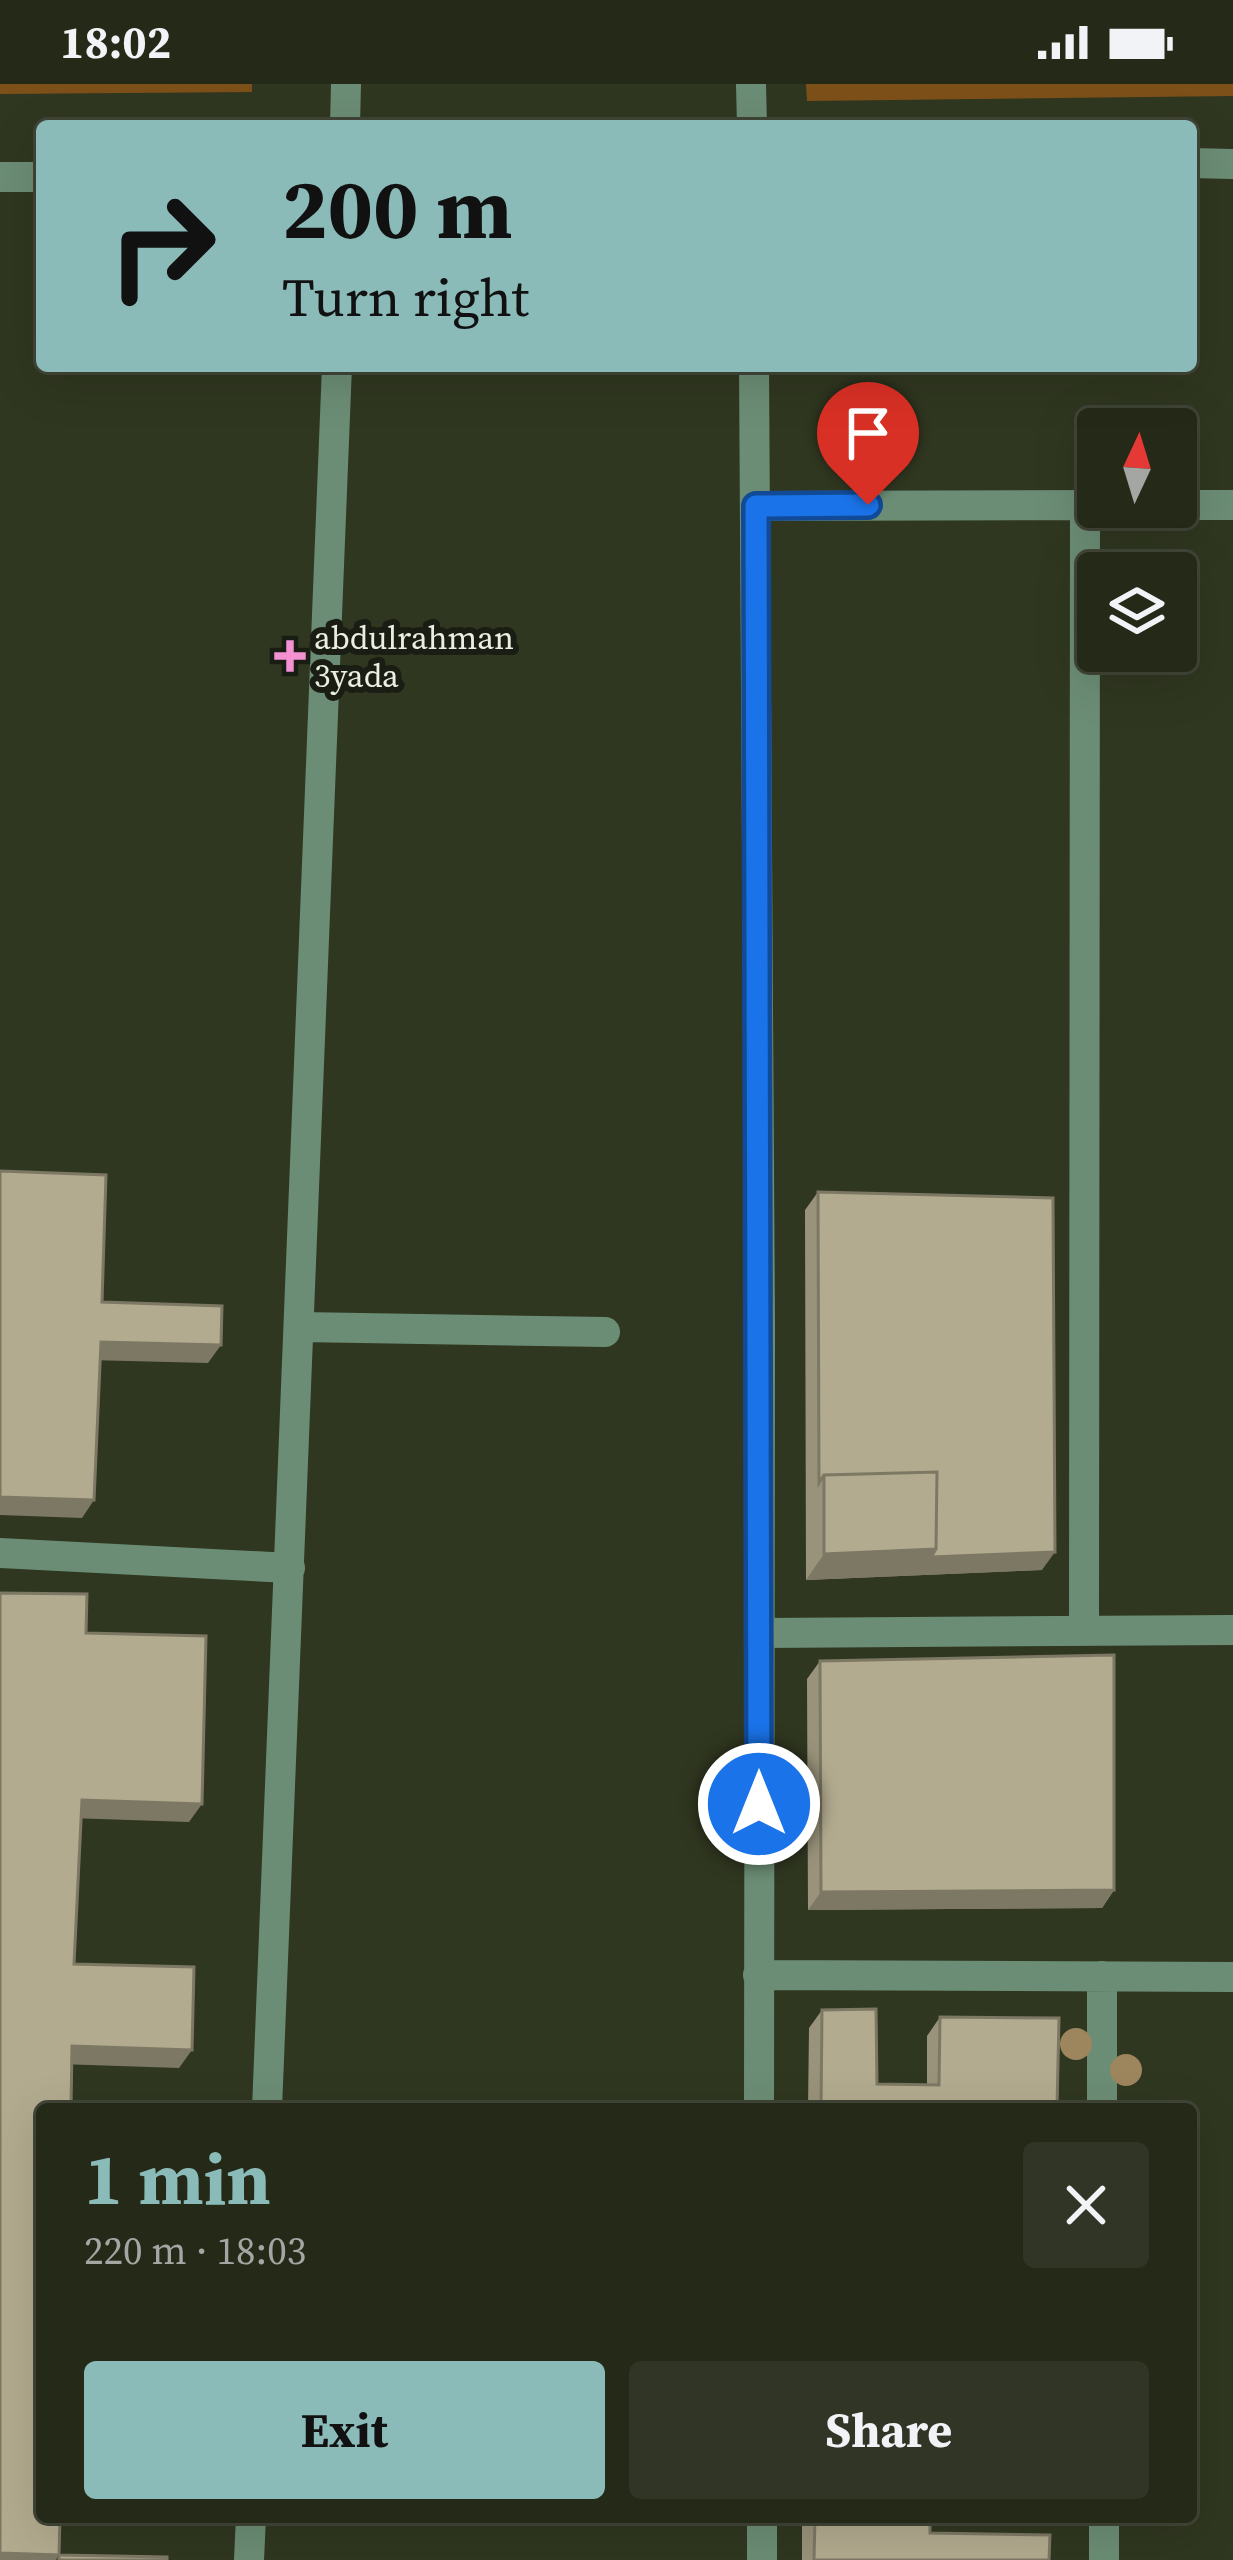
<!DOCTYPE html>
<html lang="en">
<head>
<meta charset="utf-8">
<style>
  body { margin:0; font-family:"Source Serif 4",serif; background:#303525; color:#f1f3f6; height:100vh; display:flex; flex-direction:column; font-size:45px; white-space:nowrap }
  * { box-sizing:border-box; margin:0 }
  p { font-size:39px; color:#a3a6a2 }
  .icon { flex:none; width:66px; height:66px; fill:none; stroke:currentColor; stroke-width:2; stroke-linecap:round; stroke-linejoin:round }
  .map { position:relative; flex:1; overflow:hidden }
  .drawer { position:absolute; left:36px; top:2019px; width:1161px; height:420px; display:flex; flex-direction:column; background:#242918; border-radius:12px; box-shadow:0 12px 48px #0002,0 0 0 3px #414537 }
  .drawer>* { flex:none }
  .banner { position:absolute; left:36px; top:36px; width:1161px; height:252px; border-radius:12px; box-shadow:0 12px 48px #0002,0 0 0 3px #414537; background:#8bbbb9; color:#111; overflow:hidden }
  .needle { width:78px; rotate:4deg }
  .tools { position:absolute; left:1077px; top:324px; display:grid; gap:24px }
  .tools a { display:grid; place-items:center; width:120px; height:120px; border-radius:12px; background:#242918; box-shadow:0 12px 48px #0002,0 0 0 3px #414537; font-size:60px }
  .pin { position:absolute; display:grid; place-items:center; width:102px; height:102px; color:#fff; margin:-123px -51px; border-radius:50% 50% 50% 0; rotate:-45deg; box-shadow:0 0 12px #0007 }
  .pin .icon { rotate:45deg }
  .me { position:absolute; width:132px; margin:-66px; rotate:0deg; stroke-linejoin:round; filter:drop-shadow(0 0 9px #0008) }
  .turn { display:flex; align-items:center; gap:42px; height:252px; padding:0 48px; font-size:54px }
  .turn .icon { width:156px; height:156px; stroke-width:2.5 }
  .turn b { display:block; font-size:84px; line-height:102px }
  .round { display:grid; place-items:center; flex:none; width:126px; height:126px; border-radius:12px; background:#303525 }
  .summary { display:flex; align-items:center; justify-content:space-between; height:204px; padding:0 48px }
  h1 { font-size:72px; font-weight:700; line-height:90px; color:#8bbbb9 }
  .cta { display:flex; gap:24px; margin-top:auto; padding:24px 48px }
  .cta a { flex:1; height:138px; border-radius:12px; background:#8bbbb9; color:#111; font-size:48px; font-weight:700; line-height:138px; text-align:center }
  .cta a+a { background:#303525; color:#f1f3f6 }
  .status { display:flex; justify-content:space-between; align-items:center; height:84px; padding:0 60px; background:#242918; direction:ltr }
  .status svg { height:33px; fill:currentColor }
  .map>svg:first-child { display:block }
</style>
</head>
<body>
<div class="status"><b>18:02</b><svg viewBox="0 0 49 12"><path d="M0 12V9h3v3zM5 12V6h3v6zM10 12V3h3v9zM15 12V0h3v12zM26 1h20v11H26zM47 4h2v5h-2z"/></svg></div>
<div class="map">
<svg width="1233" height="2476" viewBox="0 0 1233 2476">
  <rect width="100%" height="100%" fill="#303720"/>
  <!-- forest -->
  <path fill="#7e5019" d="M 0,0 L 252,0 L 252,8 L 0,10 Z
    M 806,0 L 1233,0 L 1233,12 L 807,17 Z"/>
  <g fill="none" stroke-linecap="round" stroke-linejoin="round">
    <!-- minor -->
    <path stroke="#6c8d75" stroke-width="30" d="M 751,0 L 752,42
      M 345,42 L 346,0
      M 1191,79 L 1233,80
      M 0,93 L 42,93
      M 754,282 L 760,1245 L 759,2025
      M 1176,421 L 1233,421
      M 756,422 L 1098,421
      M 301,1243 L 605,1248
      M 0,1469 L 290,1484
      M 1084,1546 L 1085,421
      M 759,1549 L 1233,1546
      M 758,1891 L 1233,1893
      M 1102,1892 L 1102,2025
      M 267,2025 L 337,282
      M 762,2433 L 762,2476
      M 1104,2433 L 1104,2476
      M 249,2476 L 251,2433"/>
  </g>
  <!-- trees -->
  <g fill="#9d855e">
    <circle cx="1076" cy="1960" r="16"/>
    <circle cx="1126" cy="1986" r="16"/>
  </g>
  <!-- wall -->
  <path fill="#99937b" d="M 818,1108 L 1042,1486 L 806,1496 L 805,1126 Z
    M 820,1577 L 1114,1806 L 1102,1824 L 808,1826 L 807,1595 Z
    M 822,1926 L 877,2000 L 927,2001 L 927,1952 L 940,1933 L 1057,2025 L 808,2025 L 809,1944 Z
    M 802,2433 L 930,2433 L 930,2449 L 1049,2476 L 802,2476 Z"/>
  <!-- shaded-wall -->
  <path fill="#7d7864" d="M 101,1258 L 221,1261 L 208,1279 L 89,1276 Z
    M 0,1413 L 94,1416 L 82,1434 L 0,1431 Z
    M 936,1465 L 1055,1468 L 1042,1486 L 806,1496 L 824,1470 Z
    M 82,1716 L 202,1720 L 189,1738 L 70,1734 Z
    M 1114,1806 L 1102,1824 L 808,1826 L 821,1808 Z
    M 72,1962 L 192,1966 L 179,1984 L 59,1980 Z
    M 0,2469 L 59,2471 L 56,2476 L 0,2476 Z"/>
  <!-- building -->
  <path fill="#b2ab8f" stroke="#7d7864" stroke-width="3" d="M 0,1087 L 106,1091 L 102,1218 L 222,1222 L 221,1261 L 101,1258 L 94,1416 L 0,1413 Z
    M 818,1108 L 1053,1114 L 1055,1468 L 931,1473 L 936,1465 L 937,1388 L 824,1391 L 819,1399 Z
    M 937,1388 L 936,1465 L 824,1470 L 824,1391 Z
    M 0,1509 L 87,1510 L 86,1549 L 206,1552 L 202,1720 L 82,1716 L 74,1880 L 194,1883 L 192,1966 L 72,1962 L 71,2025 L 42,2025 L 42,2433 L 60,2433 L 59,2471 L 167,2473 L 167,2476 L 59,2476 L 59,2471 L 0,2469 Z
    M 1114,1571 L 1114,1806 L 821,1808 L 820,1577 Z
    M 876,1925 L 877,2000 L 939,2001 L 940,1933 L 1059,1934 L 1057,2025 L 821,2025 L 822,1926 Z
    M 815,2433 L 930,2433 L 930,2449 L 1050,2451 L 1049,2476 L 814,2476 Z"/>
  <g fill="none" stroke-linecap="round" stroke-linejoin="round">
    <defs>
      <path id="route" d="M 759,1720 L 756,422 L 868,421"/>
    </defs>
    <!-- route casing -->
    <use href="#route" stroke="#114b97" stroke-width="30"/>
    <!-- route -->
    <use href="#route" stroke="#1a73e8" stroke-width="21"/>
  </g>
  <!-- markers -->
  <path fill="#f491d3" stroke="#1a1d13" stroke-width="4.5" d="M284 554h12v12h12v12h-12v12h-12v-12h-12v-12h12z"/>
  <g text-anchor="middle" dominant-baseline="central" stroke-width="12" stroke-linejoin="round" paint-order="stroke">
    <!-- poi labels -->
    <g font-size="33" fill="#e9efe1" stroke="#1a1d13" text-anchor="start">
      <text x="314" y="553">abdulrahman<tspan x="314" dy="38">3yada</tspan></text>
    </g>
  </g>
</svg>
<div class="tools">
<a><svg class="needle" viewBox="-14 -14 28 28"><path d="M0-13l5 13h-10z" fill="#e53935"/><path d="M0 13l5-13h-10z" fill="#a3a6a2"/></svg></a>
<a><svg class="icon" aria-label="layers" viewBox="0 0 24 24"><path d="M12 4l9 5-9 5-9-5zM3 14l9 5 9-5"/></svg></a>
</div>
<div class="pin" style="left:868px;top:421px;background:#d93025"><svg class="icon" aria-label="arrive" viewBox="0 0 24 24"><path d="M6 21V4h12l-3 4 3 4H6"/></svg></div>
<svg class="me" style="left:759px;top:1720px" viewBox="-20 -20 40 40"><circle r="17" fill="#1a73e8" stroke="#fff" stroke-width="3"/><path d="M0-11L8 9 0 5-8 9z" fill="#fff"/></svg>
<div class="banner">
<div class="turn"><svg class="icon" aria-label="right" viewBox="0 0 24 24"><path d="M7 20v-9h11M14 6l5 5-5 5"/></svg><div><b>200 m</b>Turn right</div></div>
</div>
<section class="drawer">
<div class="summary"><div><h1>1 min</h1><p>220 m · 18:03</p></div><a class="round"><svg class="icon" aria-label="close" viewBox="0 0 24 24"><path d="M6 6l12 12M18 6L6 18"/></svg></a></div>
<div class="cta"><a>Exit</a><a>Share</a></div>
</section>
</div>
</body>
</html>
